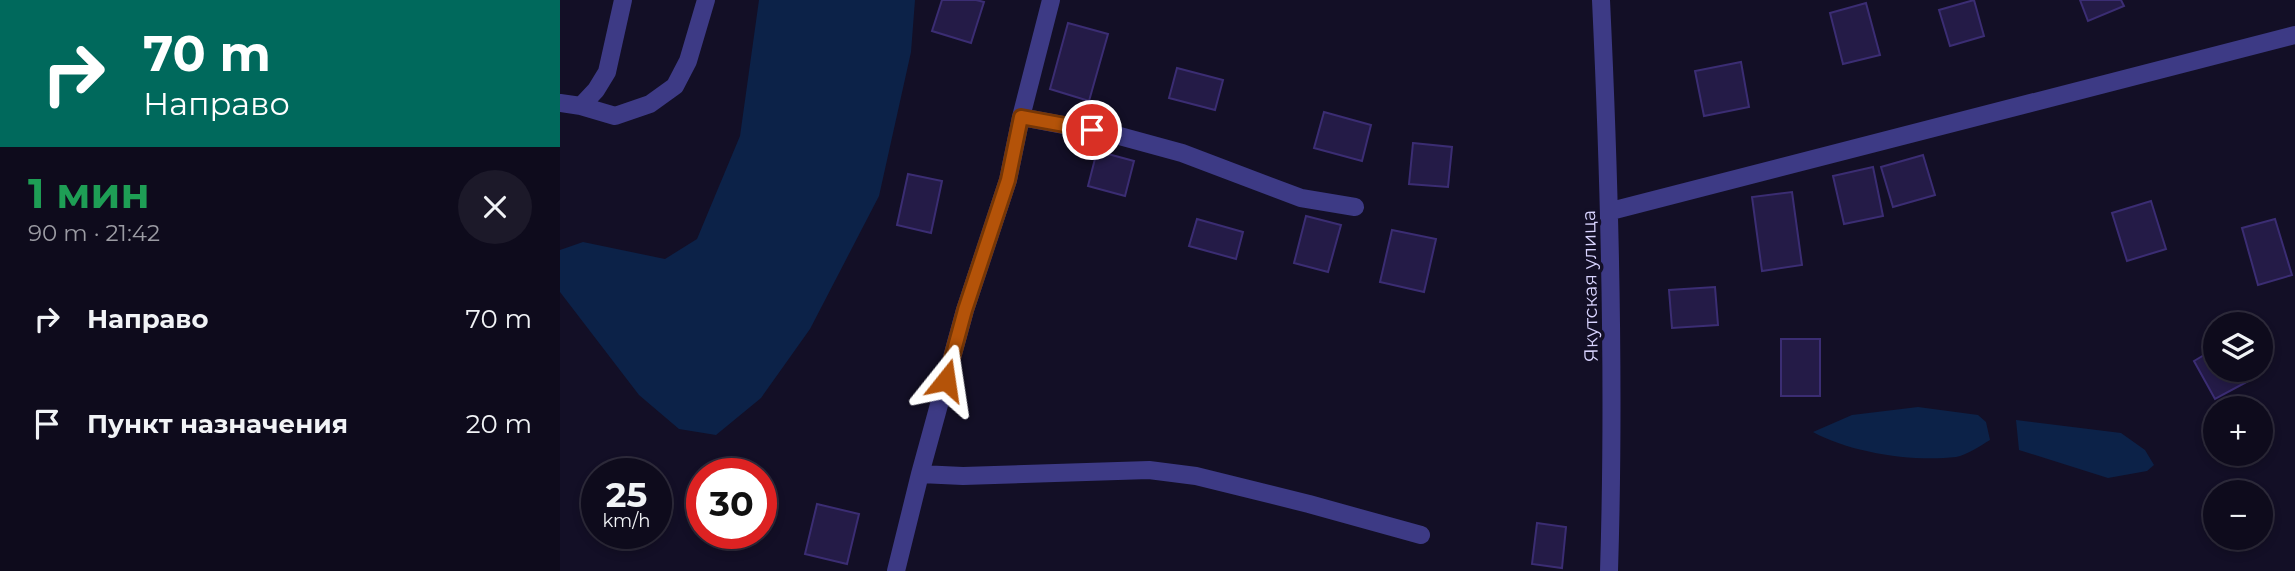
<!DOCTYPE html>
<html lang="ru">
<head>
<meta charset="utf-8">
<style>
  body { margin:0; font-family:Montserrat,sans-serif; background:#1c1929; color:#f1f3f6; height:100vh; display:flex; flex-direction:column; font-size:26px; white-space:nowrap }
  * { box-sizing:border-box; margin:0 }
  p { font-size:23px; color:#9b9ba3 }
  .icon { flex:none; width:38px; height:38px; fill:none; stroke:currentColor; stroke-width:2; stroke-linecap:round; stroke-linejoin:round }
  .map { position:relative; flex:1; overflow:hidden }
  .side { display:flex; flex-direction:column; background:#0e0b1c; width:560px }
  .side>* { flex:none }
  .guide { background:#00695c; color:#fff; overflow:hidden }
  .fabs { position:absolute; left:1643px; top:312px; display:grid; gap:14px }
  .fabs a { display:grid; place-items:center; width:70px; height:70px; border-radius:50%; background:#0e0b1c; box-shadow:0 4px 10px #0003,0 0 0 2px #2e2b3b; font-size:35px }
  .speed { position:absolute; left:21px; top:458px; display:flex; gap:14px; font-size:35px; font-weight:700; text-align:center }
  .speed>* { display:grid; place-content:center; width:91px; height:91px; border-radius:50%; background:#0e0b1c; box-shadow:0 4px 10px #0003,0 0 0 2px #2e2b3b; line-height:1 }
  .speed small { font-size:18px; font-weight:400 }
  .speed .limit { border:10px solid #d22; background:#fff; color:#111 }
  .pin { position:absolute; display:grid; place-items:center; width:60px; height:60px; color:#fff; margin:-30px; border:4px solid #fff; border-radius:50%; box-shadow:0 2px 7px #0007 }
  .me { position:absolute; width:77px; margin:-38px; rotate:15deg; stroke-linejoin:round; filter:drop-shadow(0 0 5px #0008) }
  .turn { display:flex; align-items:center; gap:24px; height:147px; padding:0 28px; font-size:32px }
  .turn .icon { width:91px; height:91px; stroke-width:2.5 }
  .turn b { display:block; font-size:49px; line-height:60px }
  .round { display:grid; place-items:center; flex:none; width:74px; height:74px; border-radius:37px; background:#1c1929 }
  .summary { display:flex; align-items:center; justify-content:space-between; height:119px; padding:0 28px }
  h1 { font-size:42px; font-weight:700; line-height:52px; color:#1e9e55 }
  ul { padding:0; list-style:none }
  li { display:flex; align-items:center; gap:21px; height:105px; padding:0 28px }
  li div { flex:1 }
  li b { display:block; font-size:26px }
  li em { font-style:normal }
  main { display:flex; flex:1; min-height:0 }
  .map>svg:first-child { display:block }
</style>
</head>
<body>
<main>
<section class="side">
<div class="guide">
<div class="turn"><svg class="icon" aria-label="right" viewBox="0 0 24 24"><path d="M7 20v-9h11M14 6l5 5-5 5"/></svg><div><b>70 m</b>Направо</div></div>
</div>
<div class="summary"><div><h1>1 мин</h1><p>90 m · 21:42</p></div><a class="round"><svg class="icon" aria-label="close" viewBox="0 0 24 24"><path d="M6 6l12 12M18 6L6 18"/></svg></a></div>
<ul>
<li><svg class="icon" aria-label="right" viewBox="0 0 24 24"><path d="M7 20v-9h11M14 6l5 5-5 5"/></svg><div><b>Направо</b></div><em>70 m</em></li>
<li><svg class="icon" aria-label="arrive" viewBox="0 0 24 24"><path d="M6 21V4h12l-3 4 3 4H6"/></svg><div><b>Пункт назначения</b></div><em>20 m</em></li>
</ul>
</section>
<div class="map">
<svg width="1735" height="571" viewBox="0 0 1735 571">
  <rect width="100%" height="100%" fill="#130f26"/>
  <!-- water -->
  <path fill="#0c2248" d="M 199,0 L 355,0 L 351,52 L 319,196 L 250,329 L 201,398 L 156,435 L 119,429 L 79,395 L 0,292 L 0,250 L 23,242 L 105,259 L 137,239 L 180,136 Z
    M 1358,407 L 1418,415 L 1426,422 L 1430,440 C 1420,446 1407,455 1396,457 C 1353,462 1291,453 1253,432 L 1292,415 Z
    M 1456,420 L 1561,433 L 1585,450 L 1594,465 L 1587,471 L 1548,478 L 1459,450 Z"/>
  <!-- building -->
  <path fill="#241b47" stroke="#3b2d73" stroke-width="2" d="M 382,0 L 416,0 L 424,2 L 411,43 L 372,31 Z
    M 1414,0 L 1424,36 L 1390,46 L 1379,10 Z
    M 1520,0 L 1561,0 L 1564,6 L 1528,21 Z
    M 1306,3 L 1320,55 L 1283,64 L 1270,13 Z
    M 508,23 L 548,34 L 529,101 L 490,89 Z
    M 1181,62 L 1189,107 L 1144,116 L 1135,71 Z
    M 617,68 L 663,80 L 655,110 L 609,98 Z
    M 764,112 L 811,125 L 802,161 L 754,148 Z
    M 853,143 L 892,147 L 888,187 L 849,184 Z
    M 537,151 L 574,161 L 565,196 L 528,186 Z
    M 1363,155 L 1375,195 L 1333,207 L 1321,167 Z
    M 1313,167 L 1323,216 L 1284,224 L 1273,176 Z
    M 348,174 L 382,181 L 371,233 L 337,225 Z
    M 1232,192 L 1242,265 L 1202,271 L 1192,197 Z
    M 1591,201 L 1606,249 L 1567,261 L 1552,213 Z
    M 746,216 L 781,225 L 768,272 L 734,263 Z
    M 637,219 L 683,232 L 676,259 L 629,246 Z
    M 1715,219 L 1732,275 L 1698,285 L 1682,228 Z
    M 832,230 L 876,239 L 864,292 L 820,282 Z
    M 1155,287 L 1158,325 L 1112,328 L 1109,290 Z
    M 1221,339 L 1260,339 L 1260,396 L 1221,396 Z
    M 1656,348 L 1656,369 L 1689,369 L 1694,378 L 1655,399 L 1634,361 Z
    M 257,504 L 299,514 L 287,564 L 245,554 Z
    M 977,523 L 1006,527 L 1002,568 L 972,564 Z"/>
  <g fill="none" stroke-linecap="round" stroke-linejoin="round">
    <!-- street -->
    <path stroke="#3d3a85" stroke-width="18" d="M 1041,0 C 1050,190 1055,380 1049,571
      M 0,103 L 21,106 L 55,116 L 90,104 L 115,86 L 128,61 L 146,0
      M 21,106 L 36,90 L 47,72 L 63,0
      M 461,117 L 556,135 L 622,153 L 741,198 L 795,207
      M 1051,211 L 1735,35
      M 360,474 L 403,476 L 589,470 L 636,476 L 749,504 L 861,535
      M 336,571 L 360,474 L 405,310 L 448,180 L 461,117 L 491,0"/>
  </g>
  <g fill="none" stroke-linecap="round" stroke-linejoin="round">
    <defs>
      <path id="route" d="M 386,380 L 405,310 L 448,180 L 461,117 L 532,130"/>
    </defs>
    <!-- route casing -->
    <use href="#route" stroke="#753606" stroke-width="18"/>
    <!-- route -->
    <use href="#route" stroke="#b45309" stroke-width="12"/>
  </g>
  <g text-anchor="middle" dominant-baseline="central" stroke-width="7" stroke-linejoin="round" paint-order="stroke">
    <!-- street labels -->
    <g font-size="19" fill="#d9d4ff" stroke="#130f26">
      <text transform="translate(1030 286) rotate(-91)">Якутская улица</text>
    </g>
  </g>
</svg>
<div class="fabs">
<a><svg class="icon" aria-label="layers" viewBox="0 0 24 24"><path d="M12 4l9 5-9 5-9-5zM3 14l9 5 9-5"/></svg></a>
<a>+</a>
<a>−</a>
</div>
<div class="speed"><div>25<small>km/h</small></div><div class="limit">30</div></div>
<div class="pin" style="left:532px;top:130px;background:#d93025"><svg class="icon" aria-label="arrive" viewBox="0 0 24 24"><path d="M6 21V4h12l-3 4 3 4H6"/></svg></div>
<svg class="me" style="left:386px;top:380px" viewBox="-20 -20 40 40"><path d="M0-17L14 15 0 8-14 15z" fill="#b45309" stroke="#fff" stroke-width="4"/></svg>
</div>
</main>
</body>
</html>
